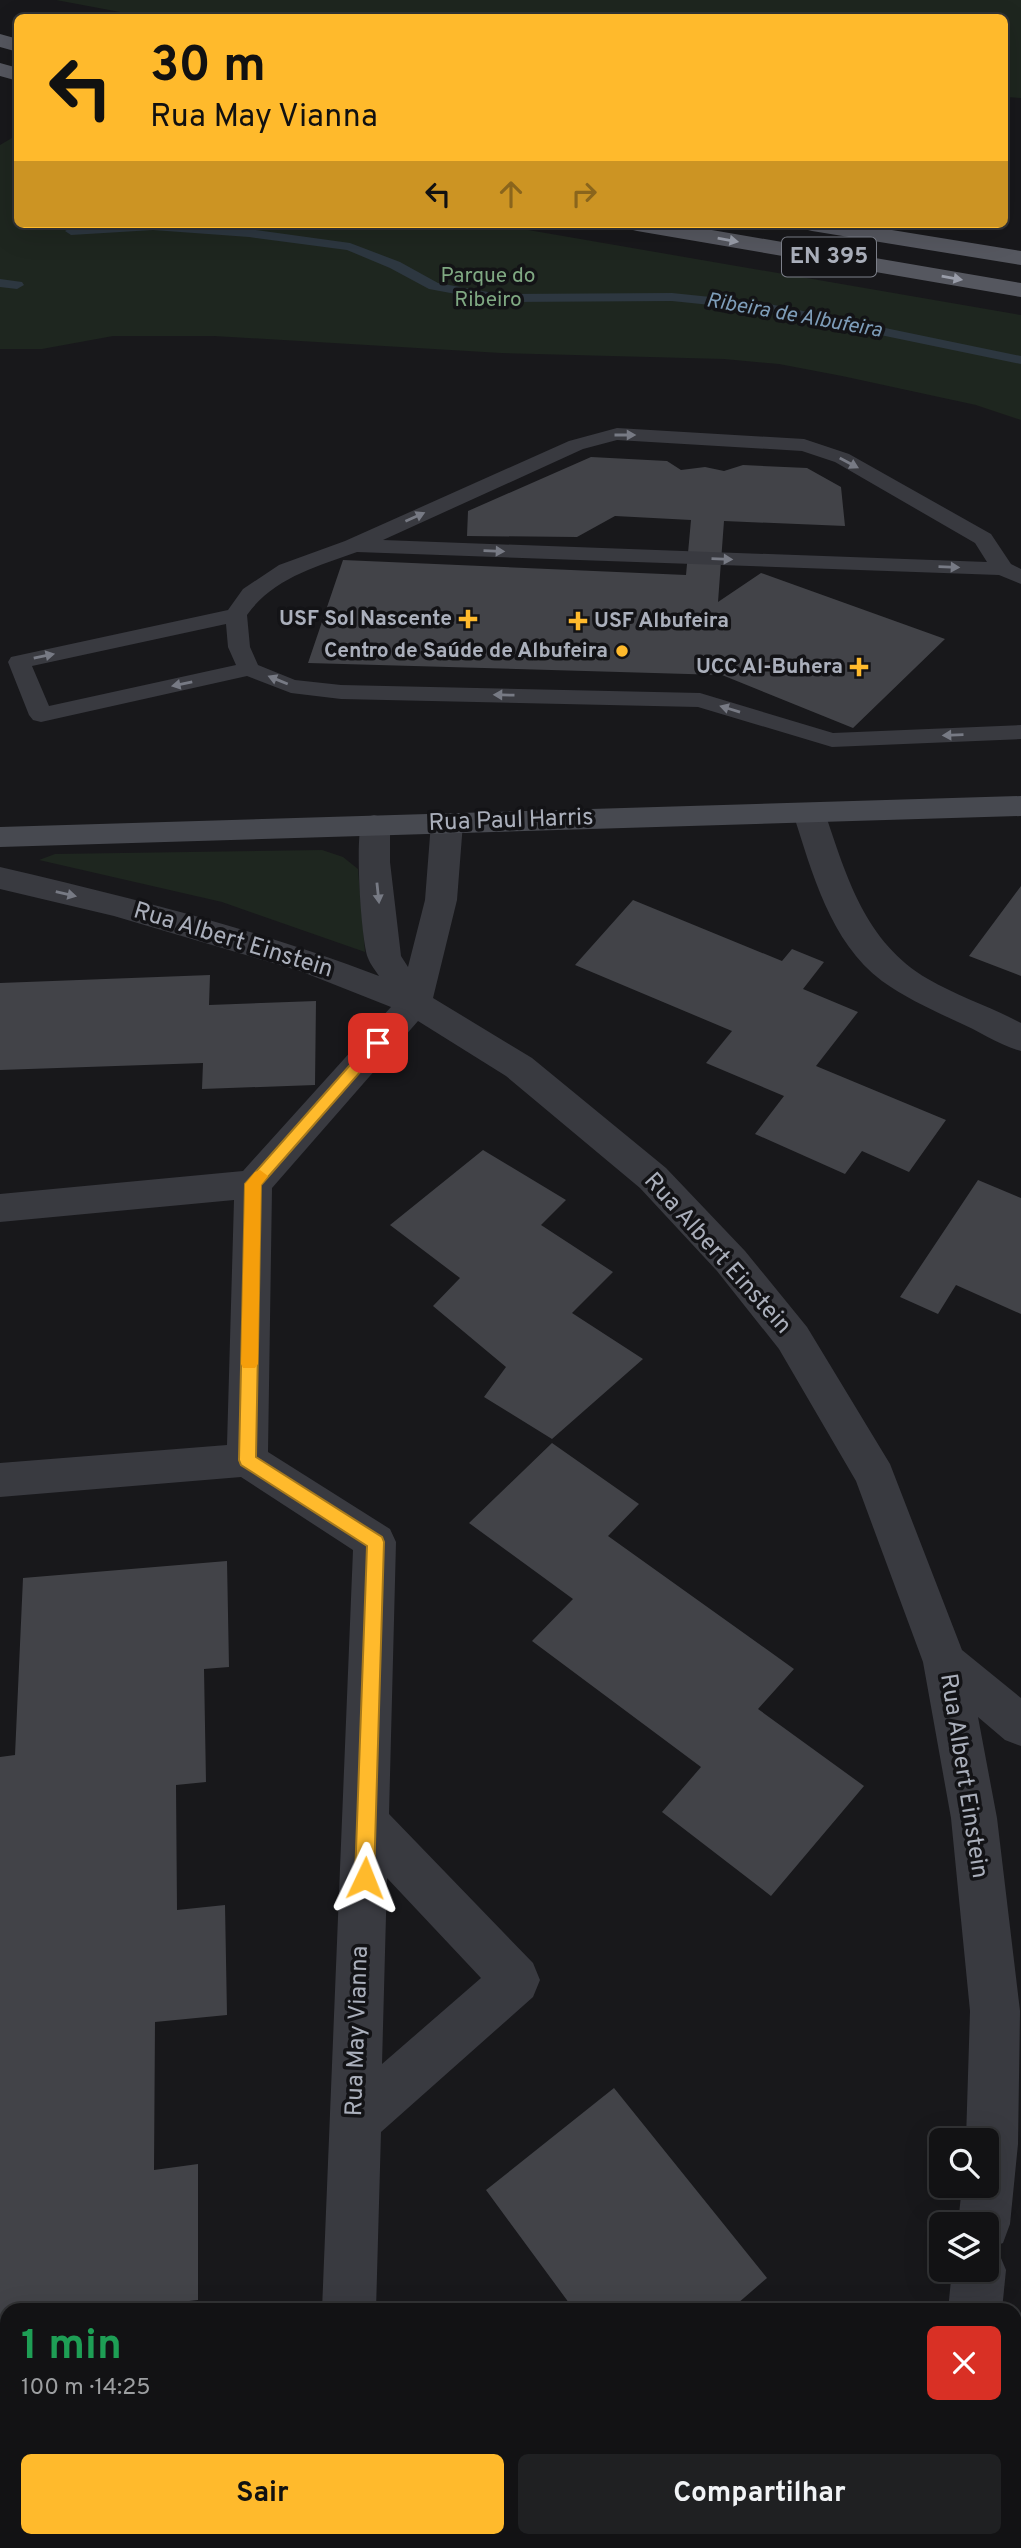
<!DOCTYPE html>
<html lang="pt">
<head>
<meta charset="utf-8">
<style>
  body { margin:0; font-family:Overpass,sans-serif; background:#1f2022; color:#f1f3f6; height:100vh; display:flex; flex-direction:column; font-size:26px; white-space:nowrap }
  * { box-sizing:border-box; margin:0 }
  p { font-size:23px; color:#9c9ea0 }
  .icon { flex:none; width:38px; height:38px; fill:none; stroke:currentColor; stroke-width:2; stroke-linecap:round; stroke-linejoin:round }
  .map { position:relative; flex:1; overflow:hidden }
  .sheet { position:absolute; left:0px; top:2303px; width:1022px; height:245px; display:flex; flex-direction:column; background:#121214; border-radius:21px 21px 0 0; box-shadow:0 7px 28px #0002,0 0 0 2px #313234 }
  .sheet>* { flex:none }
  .banner { position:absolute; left:14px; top:14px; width:994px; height:214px; border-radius:10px; box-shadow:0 7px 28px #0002,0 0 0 2px #313234; background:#ffba2c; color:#111; overflow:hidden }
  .tools { position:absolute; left:929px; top:2128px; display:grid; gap:14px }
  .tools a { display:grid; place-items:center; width:70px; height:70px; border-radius:10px; background:#121214; box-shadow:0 7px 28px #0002,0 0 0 2px #313234; font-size:35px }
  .pin { position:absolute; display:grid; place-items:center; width:60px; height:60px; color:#fff; margin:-30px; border-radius:14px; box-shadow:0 4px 10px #0006 }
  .me { position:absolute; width:77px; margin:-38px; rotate:2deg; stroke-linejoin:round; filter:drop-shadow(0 0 5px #0008) }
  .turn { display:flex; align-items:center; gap:24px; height:147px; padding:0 21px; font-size:32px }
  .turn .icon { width:91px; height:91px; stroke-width:2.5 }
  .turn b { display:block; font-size:49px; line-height:60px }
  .lanes { display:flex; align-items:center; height:66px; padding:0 21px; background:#0003; justify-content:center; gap:35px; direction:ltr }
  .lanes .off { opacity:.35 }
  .round { display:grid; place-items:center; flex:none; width:74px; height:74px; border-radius:10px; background:#1f2022 }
  .headline { display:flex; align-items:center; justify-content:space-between; height:119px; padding:0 21px }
  h1 { font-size:42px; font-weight:700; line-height:52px; color:#1e9e55 }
  .action { display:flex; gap:14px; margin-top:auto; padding:14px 21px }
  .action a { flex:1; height:80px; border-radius:10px; background:#ffba2c; color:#111; font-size:28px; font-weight:700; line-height:80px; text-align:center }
  .action a+a { background:#1f2022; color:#f1f3f6 }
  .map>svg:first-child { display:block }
</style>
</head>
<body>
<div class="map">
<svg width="1021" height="2548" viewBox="0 0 1021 2548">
  <rect width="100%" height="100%" fill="#18181b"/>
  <!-- green -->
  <path fill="#1e261f" d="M 56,0 L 1021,0 L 1021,98 L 1005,97 L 1004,18 L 152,18 Z
    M 17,135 L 18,224 L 493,224 L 1021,315 L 1021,420 L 976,405 L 842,376 L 779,364 L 724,359 L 501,353 L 214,336 L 113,336 L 42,349 L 0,349 L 0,145 Z
    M 322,850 L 343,857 L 358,869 L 365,952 L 222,902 L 39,860 L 55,854 Z
    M 0,2464 L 7,2464 L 7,2541 L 278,2541 L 277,2548 L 0,2548 Z"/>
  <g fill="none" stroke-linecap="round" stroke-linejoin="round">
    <!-- stream -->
    <path fill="#2d3740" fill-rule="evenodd" d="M 124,224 L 177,224 L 249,229 L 350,243 L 400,262 L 438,283 L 499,294 L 672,293 L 759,302 L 1021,356 L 1021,364 L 759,310 L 672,301 L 499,302 L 429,289 L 390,268 L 347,250 L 249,237 L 153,230 L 71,235 L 65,231 L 71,227 Z
      M 0,279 L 22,282 L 24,285 L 17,289 L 0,287 Z"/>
  </g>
  <!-- building -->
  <path fill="#424348" d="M 591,457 L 667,461 L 681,470 L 705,467 L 724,471 L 743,465 L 807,468 L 841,487 L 845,526 L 724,521 L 718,602 L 761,573 L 945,639 L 853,728 L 722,675 L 308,663 L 343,560 L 686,575 L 691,520 L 615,516 L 577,537 L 467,536 L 468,511 Z
    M 1021,886 L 1021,976 L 969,956 Z
    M 633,900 L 782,961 L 792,949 L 824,962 L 803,989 L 858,1012 L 816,1066 L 946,1120 L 909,1172 L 862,1151 L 845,1174 L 755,1134 L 784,1096 L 706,1063 L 732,1031 L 575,965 Z
    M 210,975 L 209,1005 L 316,1001 L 315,1085 L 202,1089 L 203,1063 L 0,1070 L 0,983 Z
    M 483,1150 L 566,1200 L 541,1225 L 613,1272 L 572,1313 L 643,1359 L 552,1439 L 484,1397 L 506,1367 L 433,1306 L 460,1278 L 390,1225 Z
    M 978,1180 L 1021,1198 L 1021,1314 L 956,1285 L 938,1314 L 900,1297 Z
    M 552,1443 L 639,1504 L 608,1536 L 794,1669 L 758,1709 L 864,1786 L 771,1896 L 662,1812 L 701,1767 L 532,1641 L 573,1599 L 469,1523 Z
    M 227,1561 L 229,1667 L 204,1669 L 206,1782 L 176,1785 L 177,1910 L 225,1905 L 227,2015 L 155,2022 L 154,2170 L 198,2164 L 198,2300 L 110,2310 L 7,2310 L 7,2321 L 0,2322 L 0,1757 L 15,1755 L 23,1578 Z
    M 614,2088 L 767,2278 L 730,2310 L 569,2310 L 572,2307 L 486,2190 Z
    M 514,2541 L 691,2541 L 683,2548 L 507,2548 Z"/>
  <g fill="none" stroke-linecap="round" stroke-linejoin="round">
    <!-- lane -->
    <path fill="#393a40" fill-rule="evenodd" d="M 617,428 L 804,439 L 849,454 L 991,534 L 1011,564 L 1021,569 L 1021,584 L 999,575 L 357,552 C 316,567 273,578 247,615 L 250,647 L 258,665 L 295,680 L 341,685 L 700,693 L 833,733 L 1021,725 L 1021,739 L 832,747 L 698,707 L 341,699 L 291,693 L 247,676 L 41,722 L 33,720 L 29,715 L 8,662 L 11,657 L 228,610 L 243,589 L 279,565 L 345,541 L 569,441 ZM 617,440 L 802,451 L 835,462 L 975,543 L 987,562 L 383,540 L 583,449 ZM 226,624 L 228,647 L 236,665 L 49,706 L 32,666 Z"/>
    <!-- street -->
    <path fill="#393a40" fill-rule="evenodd" d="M 809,803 L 820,806 L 825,813 C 847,878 865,942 928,979 C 957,996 991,1007 1021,1023 L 1021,1051 C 999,1045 979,1031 958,1022 C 932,1010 906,998 882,981 C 830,942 812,872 793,813 L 798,806 Z
      M 447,813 L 458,816 L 463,823 L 457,900 L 433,998 L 532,1058 L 666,1168 L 745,1251 L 807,1327 L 890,1464 L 962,1650 L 1021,1698 L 1021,1746 L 1005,1740 L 978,1717 L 997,1818 L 1020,2011 L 1018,2144 L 1010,2224 L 1003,2243 L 990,2248 L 998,2251 L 1006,2270 L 1002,2310 L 948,2310 L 952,2270 L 987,2270 L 987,2224 L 958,2224 L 962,2186 L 987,2186 L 987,2140 L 966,2140 L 970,2011 L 951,1818 L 923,1662 L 856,1481 L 779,1349 L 717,1271 L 640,1188 L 506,1076 L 418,1021 L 272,1188 L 268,1452 L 390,1529 L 396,1542 L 389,1814 L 533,1963 L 540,1980 L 533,1997 L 381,2132 L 376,2310 L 322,2310 L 353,1550 L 241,1477 L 0,1497 L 0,1463 L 227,1445 L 234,1200 L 0,1222 L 0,1194 L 243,1171 L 391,1007 L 300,971 L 114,916 L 0,889 L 0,867 C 128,897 257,929 379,976 C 376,971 370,964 368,958 C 361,940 354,832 363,818 L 374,815 L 385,818 L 390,825 L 390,862 L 401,956 L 408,967 L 425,900 L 431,823 L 436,816 ZM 387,1878 L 481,1978 L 382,2064 Z
      M 1021,2381 L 1021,2437 L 1015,2438 L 1015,2382 Z
      M 312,2541 L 370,2541 L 370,2548 L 312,2548 Z
      M 899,2541 L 957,2541 L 955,2548 L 897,2548 Z"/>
    <!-- secondary -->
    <path fill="#474950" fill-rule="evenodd" d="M 1021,796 L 1021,816 L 0,847 L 0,827 Z"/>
    <!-- primary -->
    <path fill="#55575f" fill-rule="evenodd" d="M 0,34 L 18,39 L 18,52 L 0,47 Z
      M 0,63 L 18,68 L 18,81 L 0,76 Z
      M 626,224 L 677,224 L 1021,283 L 1021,297 L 637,231 L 629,229 Z
      M 801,224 L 855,224 L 1021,251 L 1021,265 L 812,231 L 804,229 Z"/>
  </g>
  <!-- one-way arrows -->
  <defs><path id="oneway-solid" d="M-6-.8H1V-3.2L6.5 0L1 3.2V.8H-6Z" transform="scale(1.75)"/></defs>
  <g fill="#999da9">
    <use href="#oneway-solid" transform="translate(728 240) rotate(10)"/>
    <use href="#oneway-solid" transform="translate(952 278) rotate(10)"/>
  </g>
  <g fill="#777a84">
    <use href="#oneway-solid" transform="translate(625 435)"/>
    <use href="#oneway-solid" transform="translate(849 463) rotate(28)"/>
    <use href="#oneway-solid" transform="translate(415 517) rotate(-24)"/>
    <use href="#oneway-solid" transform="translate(494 551) rotate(2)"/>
    <use href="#oneway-solid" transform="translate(722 559) rotate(2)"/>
    <use href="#oneway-solid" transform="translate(949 567) rotate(2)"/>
    <use href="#oneway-solid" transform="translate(44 656) rotate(-12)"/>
    <use href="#oneway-solid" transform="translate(278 680) rotate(-158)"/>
    <use href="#oneway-solid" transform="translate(182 684) rotate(168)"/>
    <use href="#oneway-solid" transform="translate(504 695) rotate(-179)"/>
    <use href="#oneway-solid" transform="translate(730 709) rotate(-163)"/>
    <use href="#oneway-solid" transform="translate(953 735) rotate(178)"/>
    <use href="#oneway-solid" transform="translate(378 893) rotate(84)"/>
    <use href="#oneway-solid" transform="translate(66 894) rotate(13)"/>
  </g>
  <!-- route -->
  <path fill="#ffba2c" stroke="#a6791d" stroke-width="2" d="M 378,1038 L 385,1043 L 383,1046 L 261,1185 L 256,1457 L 382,1537 L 384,1542 L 374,1878 L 371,1884 L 365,1887 L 358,1884 L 355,1878 L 367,1546 L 241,1465 L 239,1460 L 245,1184 L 373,1039 Z"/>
  <!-- slow -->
  <path fill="#f59e0b" d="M 260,1170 L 268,1176 L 261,1185 L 258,1364 L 255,1368 L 243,1368 L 241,1364 L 245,1184 L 255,1172 Z"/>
  <!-- markers -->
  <g fill="#ffba2c" stroke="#131316" stroke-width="2.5">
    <path d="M464.5 608.5h7v7h7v7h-7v7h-7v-7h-7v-7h7z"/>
    <path d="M574.5 610.5h7v7h7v7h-7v7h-7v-7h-7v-7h7z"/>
    <circle cx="622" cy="651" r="7"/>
    <path d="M855.5 656.5h7v7h7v7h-7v7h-7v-7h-7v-7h7z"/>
  </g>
  <g text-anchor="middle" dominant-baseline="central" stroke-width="7" stroke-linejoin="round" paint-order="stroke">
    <!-- far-park labels -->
    <g font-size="21" fill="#7fa882" stroke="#131316">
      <text x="488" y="276">Parque do<tspan x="488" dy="24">Ribeiro</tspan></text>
    </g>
    <!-- far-water labels -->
    <g font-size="21" font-style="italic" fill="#7e9db9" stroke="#131316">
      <text transform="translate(794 316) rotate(10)">Ribeira de Albufeira</text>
    </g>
    <!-- far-poi labels -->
    <g font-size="21" font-weight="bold" fill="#aaafbb" stroke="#131316" text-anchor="end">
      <text x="452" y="619">USF Sol Nascente</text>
      <text x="594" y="621" text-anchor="start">USF Albufeira</text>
      <text x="608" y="651">Centro de Saúde de Albufeira</text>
      <text x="843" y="667">UCC Al-Buhera</text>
    </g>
    <!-- shield labels -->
    <rect fill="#131316" stroke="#7d808a" stroke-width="2" x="782" y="237.5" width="94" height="39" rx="5"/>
    <g font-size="23" font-weight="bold" fill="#aaafbb">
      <text x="829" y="257">EN 395</text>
    </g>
    <!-- street labels -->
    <g font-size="24" fill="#aaafbb" stroke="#131316">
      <text transform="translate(511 821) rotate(-2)">Rua Paul Harris</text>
      <text transform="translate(233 941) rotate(17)">Rua Albert Einstein</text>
      <text transform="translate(717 1254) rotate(48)">Rua Albert Einstein</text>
      <text transform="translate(963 1776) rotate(81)">Rua Albert Einstein</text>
      <text transform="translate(358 2031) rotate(-88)">Rua May Vianna</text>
    </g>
  </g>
</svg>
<div class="tools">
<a><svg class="icon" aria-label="search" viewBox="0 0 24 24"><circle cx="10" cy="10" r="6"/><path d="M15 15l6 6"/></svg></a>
<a><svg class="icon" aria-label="layers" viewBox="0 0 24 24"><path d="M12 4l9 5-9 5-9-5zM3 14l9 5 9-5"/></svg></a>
</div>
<div class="pin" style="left:378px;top:1043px;background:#d93025"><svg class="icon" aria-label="arrive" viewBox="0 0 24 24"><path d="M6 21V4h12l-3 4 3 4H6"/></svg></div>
<svg class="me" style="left:365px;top:1878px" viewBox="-20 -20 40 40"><path d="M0-17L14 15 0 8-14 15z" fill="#ffba2c" stroke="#fff" stroke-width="4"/></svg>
<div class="banner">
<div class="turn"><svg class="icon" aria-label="left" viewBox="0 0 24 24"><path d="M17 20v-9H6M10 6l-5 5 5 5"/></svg><div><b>30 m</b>Rua May Vianna</div></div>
<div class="lanes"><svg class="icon" aria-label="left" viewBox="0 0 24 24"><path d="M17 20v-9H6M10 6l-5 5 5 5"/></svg><svg class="icon off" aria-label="ahead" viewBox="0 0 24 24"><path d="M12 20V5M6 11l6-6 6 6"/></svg><svg class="icon off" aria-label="right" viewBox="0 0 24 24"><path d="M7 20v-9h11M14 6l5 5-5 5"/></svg></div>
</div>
<section class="sheet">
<div class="headline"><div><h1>1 min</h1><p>100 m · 14:25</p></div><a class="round" style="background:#d93025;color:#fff"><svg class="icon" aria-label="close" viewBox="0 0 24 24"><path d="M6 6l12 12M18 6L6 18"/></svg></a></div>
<div class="action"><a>Sair</a><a>Compartilhar</a></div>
</section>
</div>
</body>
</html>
